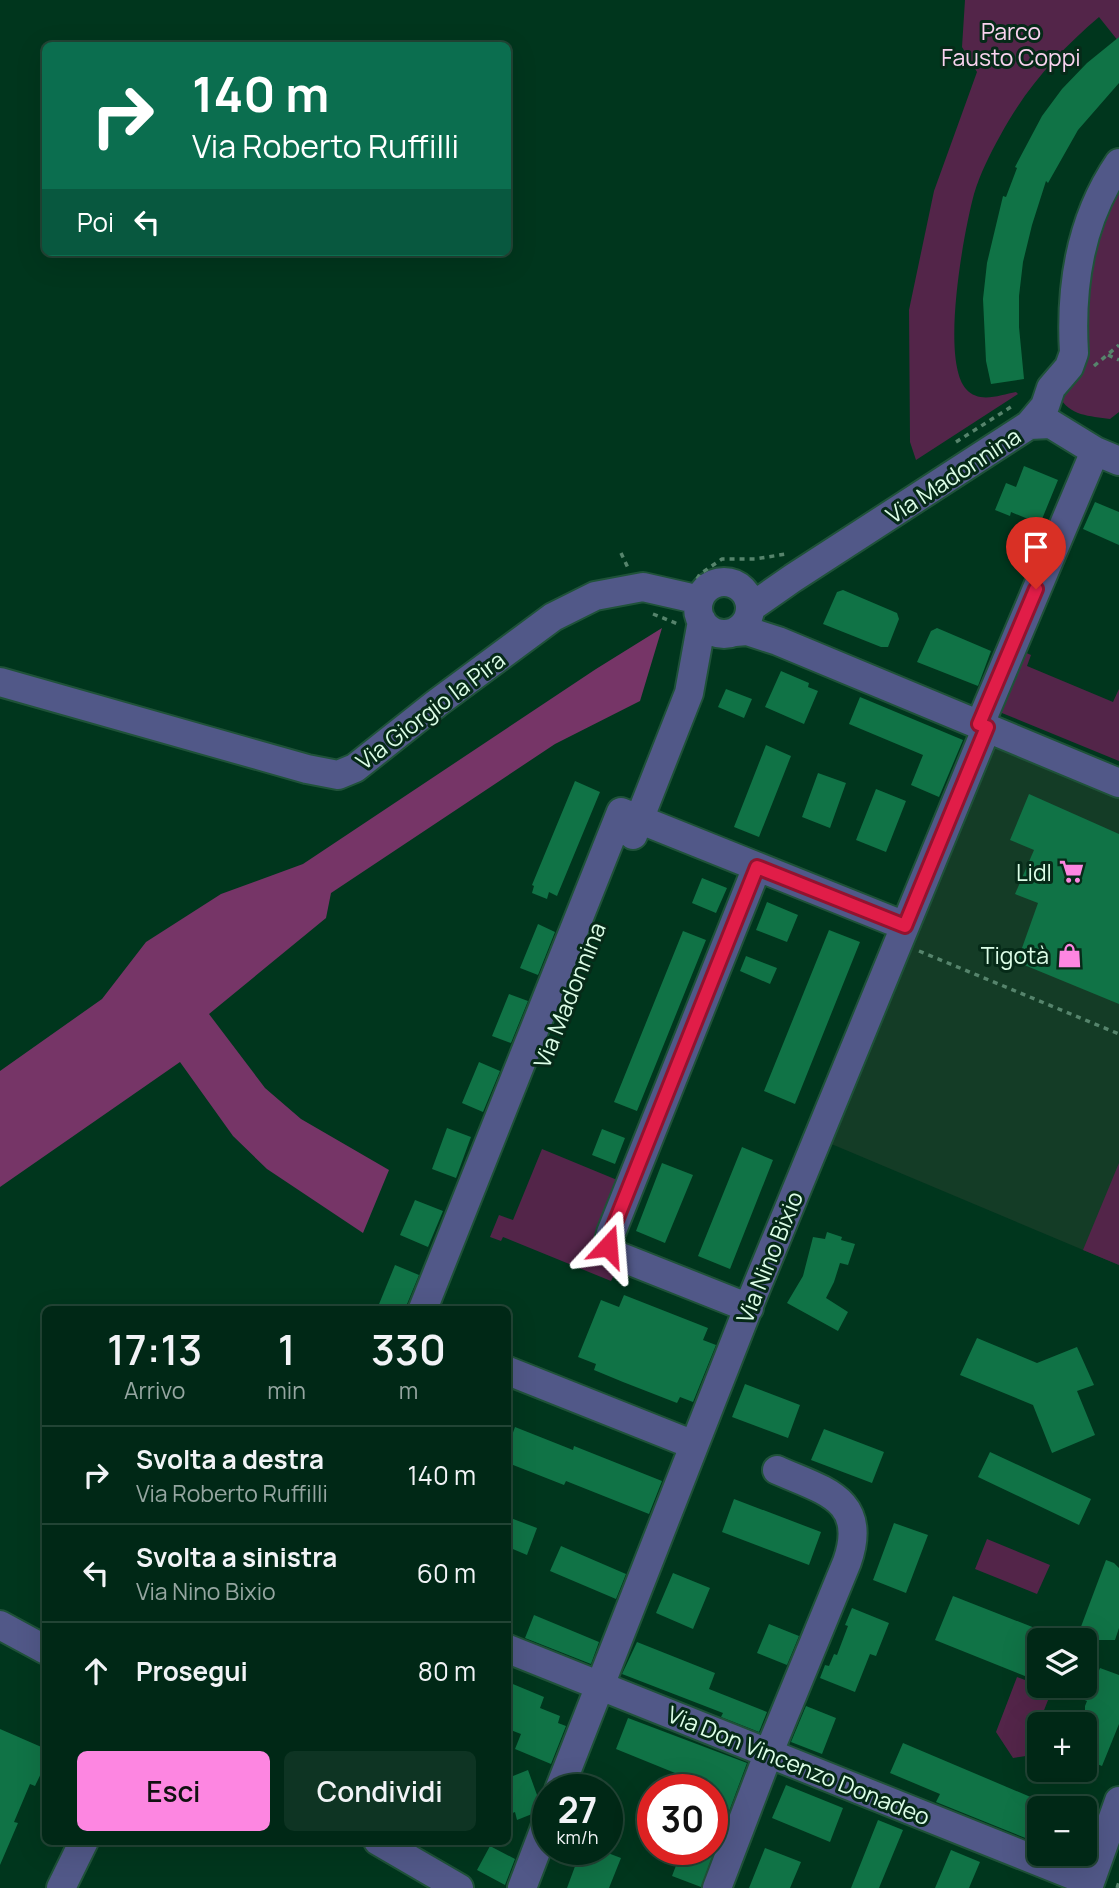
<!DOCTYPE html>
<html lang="it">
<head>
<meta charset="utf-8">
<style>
  body { margin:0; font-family:Manrope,sans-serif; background:#0e3423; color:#f1f3f6; height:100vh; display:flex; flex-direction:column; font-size:26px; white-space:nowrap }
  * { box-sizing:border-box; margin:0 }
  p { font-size:23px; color:#95a6a1 }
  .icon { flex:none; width:38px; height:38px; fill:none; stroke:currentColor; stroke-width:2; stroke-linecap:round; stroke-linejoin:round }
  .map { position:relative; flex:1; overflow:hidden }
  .details { position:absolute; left:42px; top:1306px; width:469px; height:539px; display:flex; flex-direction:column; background:#002816; border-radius:10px; box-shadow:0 7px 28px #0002,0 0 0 2px #224435 }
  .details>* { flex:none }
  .hud { position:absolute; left:42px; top:42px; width:469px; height:214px; border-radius:10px; box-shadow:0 7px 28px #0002,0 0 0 2px #224435; background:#0b6e4f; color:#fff; overflow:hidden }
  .buttons { position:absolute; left:1027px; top:1628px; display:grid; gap:14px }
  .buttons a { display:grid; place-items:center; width:70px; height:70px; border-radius:10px; background:#002816; box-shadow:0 7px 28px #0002,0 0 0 2px #224435; font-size:35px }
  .speed { position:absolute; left:532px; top:1774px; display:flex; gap:14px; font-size:35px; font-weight:700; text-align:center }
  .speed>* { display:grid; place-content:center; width:91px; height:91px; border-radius:50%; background:#002816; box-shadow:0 7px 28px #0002,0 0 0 2px #224435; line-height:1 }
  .speed small { font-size:18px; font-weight:400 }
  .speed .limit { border:10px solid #d22; background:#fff; color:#111 }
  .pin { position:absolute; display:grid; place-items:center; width:60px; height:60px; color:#fff; margin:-72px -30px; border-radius:50% 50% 50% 0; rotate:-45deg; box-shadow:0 0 7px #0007 }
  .pin .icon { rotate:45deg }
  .me { position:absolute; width:77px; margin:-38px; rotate:19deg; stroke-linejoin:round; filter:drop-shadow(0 0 5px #0008) }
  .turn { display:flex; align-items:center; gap:24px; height:147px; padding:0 35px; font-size:32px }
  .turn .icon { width:91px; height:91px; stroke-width:2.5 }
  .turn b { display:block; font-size:49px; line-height:60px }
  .then { display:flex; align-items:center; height:66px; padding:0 35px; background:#0003; gap:14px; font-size:26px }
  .eta { display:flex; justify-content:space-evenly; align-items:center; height:119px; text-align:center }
  .eta b { font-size:42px; font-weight:600; line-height:49px }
  .action { display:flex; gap:14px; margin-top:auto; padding:14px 35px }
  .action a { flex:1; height:80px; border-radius:10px; background:#fd86e1; color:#111; font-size:28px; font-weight:600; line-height:80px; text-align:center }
  .action a+a { background:#0e3423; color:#f1f3f6 }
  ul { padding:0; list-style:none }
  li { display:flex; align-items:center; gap:21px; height:98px; padding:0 35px; border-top:2px solid #224435 }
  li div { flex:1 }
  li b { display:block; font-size:26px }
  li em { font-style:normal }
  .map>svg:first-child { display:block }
</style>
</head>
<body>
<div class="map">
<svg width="1119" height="1888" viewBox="0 0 1119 1888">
  <rect width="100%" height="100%" fill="#00361d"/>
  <!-- built -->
  <path fill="#143c26" d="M 976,719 L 1119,779 L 1119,1265 L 810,1135 Z"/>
  <!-- green -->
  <path fill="#532549" d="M 965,0 L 1119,0 L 1119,42 L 1099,17 C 1059,51 1025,89 1000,136 C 990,154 980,174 974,194 C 964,231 940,359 966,389 C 979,404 1000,395 1016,392 L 1018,394 L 916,460 L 910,442 L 909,310 L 934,191 L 977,72 L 962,47 Z
    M 1119,173 L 1119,412 L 1110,419 C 1090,416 1069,416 1059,396 L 1080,282 Z
    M 1022,651 L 1031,655 L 1027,666 L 1113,702 L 1119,689 L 1119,761 L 997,711 Z
    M 542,1149 L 622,1182 L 593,1251 L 601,1260 L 618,1267 L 611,1281 L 503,1237 L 501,1241 L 490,1237 L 499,1215 L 513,1220 Z
    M 1119,1163 L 1119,1265 L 1083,1250 Z
    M 987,1539 L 1050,1565 L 1037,1594 L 975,1569 Z
    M 1017,1677 L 1052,1690 L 1026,1756 L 1013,1758 L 996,1732 Z"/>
  <!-- forest -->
  <path fill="#763567" d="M 662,628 L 640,701 L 555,744 L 331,893 L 326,918 L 209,1014 L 265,1088 L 301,1119 L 389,1170 L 363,1233 L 267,1169 L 233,1136 L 180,1062 L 0,1187 L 0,1071 L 102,999 L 146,942 L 221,894 L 303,864 L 596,669 Z"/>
  <!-- building -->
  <path fill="#107346" d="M 1119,37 L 1119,83 L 1078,130 L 1048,183 L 1046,181 L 1032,225 L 1023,262 L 1019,296 L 1019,327 L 1024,379 L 991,384 L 986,361 L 983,299 L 987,263 L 1003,196 L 1006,197 L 1017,168 L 1015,167 L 1042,116 L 1062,89 L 1087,63 Z
    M 1024,466 L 1058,480 L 1040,524 L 1011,512 L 1010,516 L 995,510 L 1006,483 L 1016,487 Z
    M 1095,502 L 1119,512 L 1119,545 L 1083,529 Z
    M 843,590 L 897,613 L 899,619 L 888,647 L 881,647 L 823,624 L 837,592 Z
    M 937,628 L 991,651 L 978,686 L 917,662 L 931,631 Z
    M 781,671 L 809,683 L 808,687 L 818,691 L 804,724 L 765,707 Z
    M 726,689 L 752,699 L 744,718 L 718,707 Z
    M 860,697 L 963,740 L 939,797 L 911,785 L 923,755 L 849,724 Z
    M 766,745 L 791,756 L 759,837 L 734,827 Z
    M 818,773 L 846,783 L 830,828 L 802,817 Z
    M 575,781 L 600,792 L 557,896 L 549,892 L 547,899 L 532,893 L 534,886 L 532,885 Z
    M 876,789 L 906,801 L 886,852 L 856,840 Z
    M 1029,794 L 1119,834 L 1119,1004 L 1017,962 L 1038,903 L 1015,894 L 1034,850 L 1010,840 Z
    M 702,878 L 727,888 L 716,913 L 692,903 Z
    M 767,902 L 798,915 L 787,942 L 756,930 Z
    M 538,924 L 555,932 L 538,975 L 520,968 Z
    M 829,930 L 860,942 L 795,1104 L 764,1091 Z
    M 683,931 L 706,940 L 637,1111 L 614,1102 Z
    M 746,956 L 777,968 L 770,984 L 740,971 Z
    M 509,994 L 528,1001 L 511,1043 L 492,1036 Z
    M 479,1062 L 500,1071 L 483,1112 L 462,1103 Z
    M 447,1128 L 471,1137 L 456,1178 L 432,1169 Z
    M 602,1129 L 625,1138 L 615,1164 L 592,1155 Z
    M 742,1147 L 773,1160 L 730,1269 L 698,1256 Z
    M 662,1163 L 693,1175 L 665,1243 L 636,1231 Z
    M 415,1200 L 443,1211 L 428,1247 L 400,1235 Z
    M 827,1232 L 842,1237 L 841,1240 L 855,1244 L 848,1265 L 840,1263 L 834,1282 L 826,1298 L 848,1312 L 838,1331 L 787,1303 L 803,1276 L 813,1237 L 825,1239 Z
    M 395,1265 L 419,1275 L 405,1309 L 377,1309 Z
    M 624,1295 L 708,1328 L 703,1340 L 716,1345 L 693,1402 L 680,1397 L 677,1403 L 623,1382 L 594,1370 L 596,1364 L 578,1357 L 601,1300 L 619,1307 Z
    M 977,1338 L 1037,1363 L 1077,1347 L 1094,1385 L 1077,1391 L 1095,1435 L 1052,1453 L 1033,1405 L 960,1375 Z
    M 745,1384 L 800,1405 L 788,1438 L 732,1417 Z
    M 515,1427 L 573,1450 L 574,1446 L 662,1481 L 649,1514 L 566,1481 L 564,1485 L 508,1463 L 508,1446 Z
    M 824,1429 L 884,1452 L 872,1483 L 811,1460 Z
    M 990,1452 L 1091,1499 L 1079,1525 L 978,1477 Z
    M 734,1499 L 821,1532 L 809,1565 L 722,1532 Z
    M 508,1517 L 537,1528 L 527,1555 L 508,1547 Z
    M 894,1523 L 928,1535 L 906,1593 L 873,1580 Z
    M 561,1546 L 626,1574 L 616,1599 L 550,1571 Z
    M 1106,1560 L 1114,1563 L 1119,1568 L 1119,1628 L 1115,1640 L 1076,1640 Z
    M 673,1573 L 710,1588 L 693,1629 L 656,1613 Z
    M 953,1596 L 1040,1630 L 1040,1682 L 935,1640 Z
    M 852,1608 L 889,1623 L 876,1656 L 870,1654 L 855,1692 L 820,1678 L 825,1665 L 829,1666 L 834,1654 L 837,1655 L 848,1626 L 845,1625 Z
    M 534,1615 L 599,1642 L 591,1664 L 525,1638 Z
    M 769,1624 L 799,1636 L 787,1665 L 757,1653 Z
    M 637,1642 L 715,1673 L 709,1689 L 767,1712 L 759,1732 L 721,1717 L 723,1713 L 622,1674 Z
    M 1100,1668 L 1119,1675 L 1119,1724 L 1102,1766 L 1085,1759 L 1085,1706 L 1087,1701 L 1051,1686 L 1093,1685 Z
    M 508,1682 L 544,1697 L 540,1708 L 560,1716 L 558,1723 L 566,1726 L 551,1764 L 515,1749 L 521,1734 L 508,1729 Z
    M 806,1706 L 836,1718 L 822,1754 L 791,1742 Z
    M 628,1718 L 747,1763 L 701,1887 L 672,1876 L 682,1850 L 712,1850 L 712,1788 L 616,1749 Z
    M 0,1729 L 46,1749 L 46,1763 L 35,1786 L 30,1784 L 14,1822 L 18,1823 L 0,1865 Z
    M 903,1743 L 1040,1801 L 1040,1844 L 936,1802 L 940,1794 L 890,1773 Z
    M 528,1770 L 541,1806 L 532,1814 L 517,1820 L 515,1812 L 508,1815 L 508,1778 Z
    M 786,1785 L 843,1808 L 830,1842 L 772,1818 Z
    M 1085,1811 L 1096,1815 L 1085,1847 Z
    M 878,1820 L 903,1830 L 879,1888 L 851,1888 Z
    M 490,1846 L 515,1859 L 505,1885 L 477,1870 Z
    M 765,1848 L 801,1862 L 790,1888 L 749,1888 Z
    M 581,1850 L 600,1850 L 621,1858 L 609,1888 L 567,1888 Z
    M 951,1850 L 980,1862 L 969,1888 L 935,1888 Z"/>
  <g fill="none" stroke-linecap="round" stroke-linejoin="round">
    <defs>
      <path id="minor" d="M 1029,425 L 1045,406 L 1051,388 L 1069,367 L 1074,353 C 1070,285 1080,220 1119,163
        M698 608a26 26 0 1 1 52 0a26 26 0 1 1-52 0Z
        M 750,608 L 793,578 L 1029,425 L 1051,424 L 1095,451 L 1119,461
        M 735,632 L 747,631 L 778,641 L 1119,783
        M 0,682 L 307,769 L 338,775 L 355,768 L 437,703 L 553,617 L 595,596 L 643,587 L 687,597
        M 980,724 L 1095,451
        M 633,835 L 689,693 L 702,621
        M 749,1308 L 613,1254 L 608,1246 L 611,1233 L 757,867
        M 423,1309 L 621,812 L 905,926
        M 508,1371 L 694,1445
        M 0,1625 L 46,1650
        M 508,1649 L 1090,1882
        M 559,1790 L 752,1298 L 987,727
        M 378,1841 L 459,1888
        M 61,1888 L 84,1841
        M 522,1888 L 548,1820
        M 717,1888 L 769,1752 L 847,1562 C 869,1499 824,1491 777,1470
        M 1088,1888 L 1119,1801"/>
    </defs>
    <!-- minor casing -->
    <use href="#minor" stroke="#1f5239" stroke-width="32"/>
    <!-- path -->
    <path stroke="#56846c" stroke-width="3.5" stroke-dasharray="5 5" stroke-linecap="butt" d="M 1108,355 L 1119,360
      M 1094,366 L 1119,345
      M 956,442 L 1014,405
      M 621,553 L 628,568
      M 697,579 L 700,574 L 722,559 L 755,559 L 786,554
      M 653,614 L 678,624
      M 919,951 L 1119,1034
      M 1117,1888 L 1119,1882"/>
    <!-- minor -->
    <use href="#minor" stroke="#515888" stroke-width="28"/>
  </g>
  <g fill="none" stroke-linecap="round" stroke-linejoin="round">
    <defs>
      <path id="route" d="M 608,1246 L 611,1233 L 757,867 L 905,926 L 987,727 L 979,724 L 1036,589"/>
    </defs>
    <!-- route casing -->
    <use href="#route" stroke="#92132f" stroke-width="18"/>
    <!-- route -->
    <use href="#route" stroke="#e11d48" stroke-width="12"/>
  </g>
  <!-- icons -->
  <defs>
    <symbol id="supermarket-bare" viewBox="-9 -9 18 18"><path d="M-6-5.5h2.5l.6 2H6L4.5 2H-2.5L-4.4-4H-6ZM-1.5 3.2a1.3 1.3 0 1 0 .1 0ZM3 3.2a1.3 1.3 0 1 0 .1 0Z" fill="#fd86e1" stroke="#062a18" stroke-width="2.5" paint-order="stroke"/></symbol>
    <symbol id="shop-bare" viewBox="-9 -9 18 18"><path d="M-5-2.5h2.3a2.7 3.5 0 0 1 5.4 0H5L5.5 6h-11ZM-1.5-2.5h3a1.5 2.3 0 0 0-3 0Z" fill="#fd86e1" stroke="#062a18" stroke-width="2.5" paint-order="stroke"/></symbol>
  </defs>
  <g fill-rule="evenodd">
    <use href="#supermarket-bare" x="1054" y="854" width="35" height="35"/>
    <use href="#shop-bare" x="1052" y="938" width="35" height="35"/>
  </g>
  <g text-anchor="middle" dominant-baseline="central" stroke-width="6" stroke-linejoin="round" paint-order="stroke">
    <!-- park labels -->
    <g font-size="23" fill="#fad3ef" stroke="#062a18">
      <text x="1011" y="31">Parco<tspan x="1011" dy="26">Fausto Coppi</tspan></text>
    </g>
    <!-- street labels -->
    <g font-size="23" fill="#dcfde7" stroke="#062a18">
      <text transform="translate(953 475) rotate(-33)">Via Madonnina</text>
      <text transform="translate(430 710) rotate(-37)">Via Giorgio la Pira</text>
      <text transform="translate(569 995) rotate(-68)">Via Madonnina</text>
      <text transform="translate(769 1257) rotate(-68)">Via Nino Bixio</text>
      <text transform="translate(799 1765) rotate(22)">Via Don Vincenzo Donadeo</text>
    </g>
    <!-- poi labels -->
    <g font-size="23" fill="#dcfde7" stroke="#062a18" text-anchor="end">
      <text x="1052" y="872">Lidl</text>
      <text x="1049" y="955">Tigotà</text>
    </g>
  </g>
</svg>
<div class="buttons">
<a><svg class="icon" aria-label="layers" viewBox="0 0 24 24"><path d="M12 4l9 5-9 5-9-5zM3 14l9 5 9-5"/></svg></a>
<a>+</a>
<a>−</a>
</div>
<div class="speed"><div>27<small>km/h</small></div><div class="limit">30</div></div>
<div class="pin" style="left:1036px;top:589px;background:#d93025"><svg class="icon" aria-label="arrive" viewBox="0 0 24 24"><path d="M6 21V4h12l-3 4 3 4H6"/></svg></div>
<svg class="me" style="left:608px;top:1246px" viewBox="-20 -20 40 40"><path d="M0-17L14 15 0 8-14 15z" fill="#e11d48" stroke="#fff" stroke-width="4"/></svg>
<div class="hud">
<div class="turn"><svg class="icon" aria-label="right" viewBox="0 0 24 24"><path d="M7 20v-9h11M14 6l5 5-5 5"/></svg><div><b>140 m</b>Via Roberto Ruffilli</div></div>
<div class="then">Poi<svg class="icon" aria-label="left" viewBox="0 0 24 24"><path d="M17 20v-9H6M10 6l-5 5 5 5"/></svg></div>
</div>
<section class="details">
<div class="eta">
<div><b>17:13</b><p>Arrivo</p></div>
<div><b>1</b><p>min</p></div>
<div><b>330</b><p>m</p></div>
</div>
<ul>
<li><svg class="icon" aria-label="right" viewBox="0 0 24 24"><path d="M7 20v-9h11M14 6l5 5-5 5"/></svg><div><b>Svolta a destra</b><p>Via Roberto Ruffilli</p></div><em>140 m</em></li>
<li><svg class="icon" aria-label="left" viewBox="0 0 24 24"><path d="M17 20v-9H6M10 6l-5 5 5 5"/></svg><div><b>Svolta a sinistra</b><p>Via Nino Bixio</p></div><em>60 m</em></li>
<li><svg class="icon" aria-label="ahead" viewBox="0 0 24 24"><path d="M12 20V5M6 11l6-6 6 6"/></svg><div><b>Prosegui</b></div><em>80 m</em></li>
</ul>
<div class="action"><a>Esci</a><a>Condividi</a></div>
</section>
</div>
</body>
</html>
